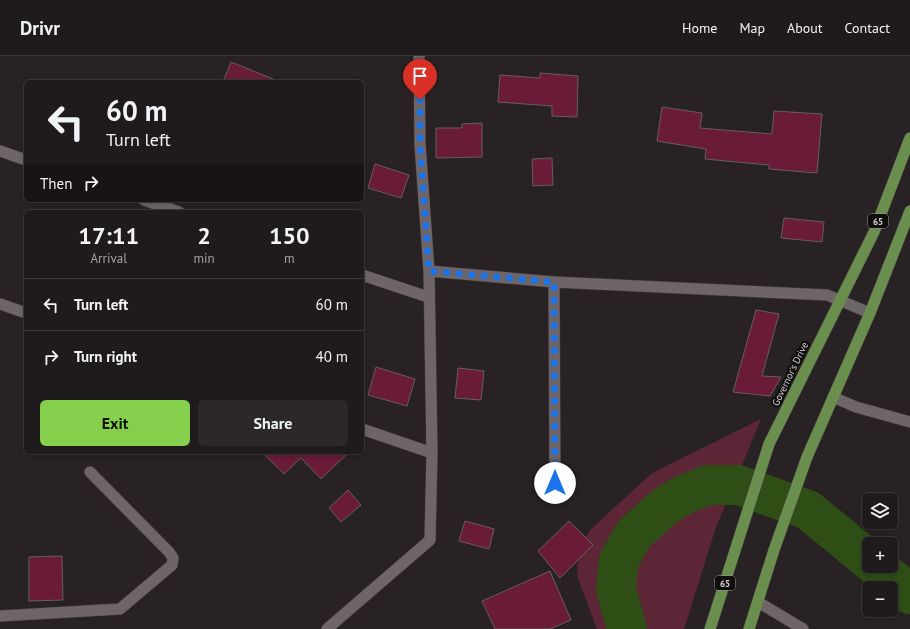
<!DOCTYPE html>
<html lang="en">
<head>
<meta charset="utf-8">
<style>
  body { margin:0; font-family:"PT Sans",sans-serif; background:#2c2728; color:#f1f3f6; height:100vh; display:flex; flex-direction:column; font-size:15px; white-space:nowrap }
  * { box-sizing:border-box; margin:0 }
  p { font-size:13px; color:#a1a1a3 }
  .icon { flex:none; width:22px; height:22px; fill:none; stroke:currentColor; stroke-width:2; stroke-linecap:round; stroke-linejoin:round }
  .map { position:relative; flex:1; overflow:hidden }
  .drawer { position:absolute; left:24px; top:154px; width:340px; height:244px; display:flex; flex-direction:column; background:#1f1a1b; border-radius:6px; box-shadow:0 2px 6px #0003,0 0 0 1px #3c383a }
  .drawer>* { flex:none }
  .guide { position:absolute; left:24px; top:24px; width:340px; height:122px; border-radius:6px; box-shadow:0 2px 6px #0003,0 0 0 1px #3c383a; background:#1f1a1b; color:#f1f3f6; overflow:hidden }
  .fabs { position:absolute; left:862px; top:437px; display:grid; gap:8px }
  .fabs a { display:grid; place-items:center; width:36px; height:36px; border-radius:6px; background:#1f1a1b; box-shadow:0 2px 6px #0003,0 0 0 1px #3c383a; font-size:20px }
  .pin { position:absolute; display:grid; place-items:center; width:34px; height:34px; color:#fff; margin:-41px -17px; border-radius:50% 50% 50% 0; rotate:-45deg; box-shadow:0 0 4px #0007 }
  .pin .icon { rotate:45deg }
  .me { position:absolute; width:44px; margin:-22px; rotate:0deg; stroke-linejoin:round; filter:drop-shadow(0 0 3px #0008) }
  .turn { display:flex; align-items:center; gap:14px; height:84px; padding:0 16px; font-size:18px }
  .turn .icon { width:52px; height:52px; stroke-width:2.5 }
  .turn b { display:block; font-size:28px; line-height:34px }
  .then { display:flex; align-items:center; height:38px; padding:0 16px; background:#0003; gap:8px; font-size:15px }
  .eta { display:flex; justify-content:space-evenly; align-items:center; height:68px; text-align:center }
  .eta b { font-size:24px; font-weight:600; line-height:28px }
  .button { display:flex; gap:8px; margin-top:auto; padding:8px 16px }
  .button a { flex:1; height:46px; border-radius:6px; background:#86cf4c; color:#111; font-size:16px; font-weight:600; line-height:46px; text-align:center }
  .button a+a { background:#2c2728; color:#f1f3f6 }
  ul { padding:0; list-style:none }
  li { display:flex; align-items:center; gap:12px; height:52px; padding:0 16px; border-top:1px solid #3c383a }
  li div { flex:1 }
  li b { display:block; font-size:15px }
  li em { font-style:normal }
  header { display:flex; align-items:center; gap:24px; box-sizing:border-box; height:56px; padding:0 20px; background:#1f1a1b; border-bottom:1px solid #3c383a }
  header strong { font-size:19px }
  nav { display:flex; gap:22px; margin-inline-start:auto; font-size:14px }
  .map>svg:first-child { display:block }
</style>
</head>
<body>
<header>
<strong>Drivr</strong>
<nav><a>Home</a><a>Map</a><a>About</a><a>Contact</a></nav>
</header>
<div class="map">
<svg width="910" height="573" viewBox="0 0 910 573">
  <rect width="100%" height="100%" fill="#292224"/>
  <!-- green -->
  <path fill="#5d2637" d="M 761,363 L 715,474 L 684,573 L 597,573 L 577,520 L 579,495 L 590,474 L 652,417 Z"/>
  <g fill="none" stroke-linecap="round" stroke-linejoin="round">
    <!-- river -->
    <path stroke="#2e4e15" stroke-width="40" d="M 876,510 L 910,538
      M 627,573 L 616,533 L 619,504 L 634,478 L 665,450 L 685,438 L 708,429 L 738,429 L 808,454 L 869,504"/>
  </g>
  <!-- building -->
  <path fill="#691b38" stroke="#655e5f" d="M 231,6 L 278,25 L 278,26 L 223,26 Z
    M 540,17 L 578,20 L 577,61 L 552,60 L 552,50 L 498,46 L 500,19 L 540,22 Z
    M 662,51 L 702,57 L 700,72 L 772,78 L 774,55 L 822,58 L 817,117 L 769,113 L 769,109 L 705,103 L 706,93 L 657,85 Z
    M 482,67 L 482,101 L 436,102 L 436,72 L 462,72 L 462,68 Z
    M 552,102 L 553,129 L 533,130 L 532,103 Z
    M 375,108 L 409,119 L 401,142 L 368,132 Z
    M 784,162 L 824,166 L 822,186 L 781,182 Z
    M 756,254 L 779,258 L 762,320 L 781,321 L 770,340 L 733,336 Z
    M 376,311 L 415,323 L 407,350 L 368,339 Z
    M 458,312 L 484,315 L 481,344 L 455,342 Z
    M 262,396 L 349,396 L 321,423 L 301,402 L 284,418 Z
    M 348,434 L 361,449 L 341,466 L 329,452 Z
    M 465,465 L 494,473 L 489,493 L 459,485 Z
    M 569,465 L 593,489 L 560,522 L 538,495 Z
    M 62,500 L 63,544 L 29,545 L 29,501 Z
    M 550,515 L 571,564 L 550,573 L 495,573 L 482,545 Z"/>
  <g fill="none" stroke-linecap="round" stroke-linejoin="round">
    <defs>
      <path id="minor" d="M 0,95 L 26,104
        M 144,144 L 179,156
        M 429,215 L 554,226 L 827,239 L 870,257
        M 362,219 L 428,241
        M 554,226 L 555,427
        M 0,248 L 26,257
        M 833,341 L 856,351 L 910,366
        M 362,373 L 432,397
        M 0,560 L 120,553 L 172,509 L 173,502 L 169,496 L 90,416
        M 327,573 L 430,484 L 432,397 L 429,215 L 420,88 L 419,0"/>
      <path id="secondary" d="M 758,546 L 803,573"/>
      <path id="trunk" d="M 710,573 L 769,388 L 874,176 L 910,82
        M 749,573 L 774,494 L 807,401 L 870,257 L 910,155"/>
    </defs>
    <!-- minor casing -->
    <use href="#minor" stroke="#453f40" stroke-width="12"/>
    <!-- secondary casing -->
    <use href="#secondary" stroke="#453f40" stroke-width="12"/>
    <!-- trunk casing -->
    <use href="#trunk" stroke="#453f40" stroke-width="12"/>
    <!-- minor -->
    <use href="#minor" stroke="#6d6567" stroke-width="11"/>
    <!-- secondary -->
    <use href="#secondary" stroke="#6d6567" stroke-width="11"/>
    <!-- trunk -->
    <use href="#trunk" stroke="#6a8e4e" stroke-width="11"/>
  </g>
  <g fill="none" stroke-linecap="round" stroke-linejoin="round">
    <!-- route -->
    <path stroke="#1a73e8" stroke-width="7" stroke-dasharray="0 12.6" d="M 420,44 L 420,88 L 429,215 L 554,226 L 555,427"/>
  </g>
  <g text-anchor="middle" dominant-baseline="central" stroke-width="4" stroke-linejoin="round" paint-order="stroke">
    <!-- shield labels -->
    <g fill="#100d0d" stroke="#9a9697" stroke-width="1">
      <rect x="868" y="158" width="20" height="14" rx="3"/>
      <rect x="715" y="520" width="20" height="14" rx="3"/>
    </g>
    <g font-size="9" font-weight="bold" fill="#d5d1d2">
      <text x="878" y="165">65</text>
      <text x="725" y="527">65</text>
    </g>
    <!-- street labels -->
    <g font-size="10" fill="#d5d1d2" stroke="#100d0d">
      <text transform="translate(790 318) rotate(-64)">Governor's Drive</text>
    </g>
  </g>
</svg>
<div class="fabs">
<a><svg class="icon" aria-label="layers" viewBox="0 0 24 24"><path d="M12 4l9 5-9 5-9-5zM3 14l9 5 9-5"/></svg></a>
<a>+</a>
<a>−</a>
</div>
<div class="pin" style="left:420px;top:44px;background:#d93025"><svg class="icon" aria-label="arrive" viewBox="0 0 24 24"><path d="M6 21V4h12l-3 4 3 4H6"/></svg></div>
<svg class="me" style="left:555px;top:427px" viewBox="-20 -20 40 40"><circle r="19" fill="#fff"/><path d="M0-13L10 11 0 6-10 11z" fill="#1a73e8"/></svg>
<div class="guide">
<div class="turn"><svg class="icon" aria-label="left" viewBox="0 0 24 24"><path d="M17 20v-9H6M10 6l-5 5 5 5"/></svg><div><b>60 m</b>Turn left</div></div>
<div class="then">Then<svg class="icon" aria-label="right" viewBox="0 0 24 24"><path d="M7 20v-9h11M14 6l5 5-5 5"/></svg></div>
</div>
<section class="drawer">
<div class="eta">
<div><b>17:11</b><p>Arrival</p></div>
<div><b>2</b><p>min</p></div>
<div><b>150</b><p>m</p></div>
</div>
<ul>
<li><svg class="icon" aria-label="left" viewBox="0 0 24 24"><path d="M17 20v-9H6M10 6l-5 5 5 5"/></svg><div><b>Turn left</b></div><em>60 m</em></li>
<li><svg class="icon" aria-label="right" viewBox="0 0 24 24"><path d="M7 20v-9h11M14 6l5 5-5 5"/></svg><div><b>Turn right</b></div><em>40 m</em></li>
</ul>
<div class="button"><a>Exit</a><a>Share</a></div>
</section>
</div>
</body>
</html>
